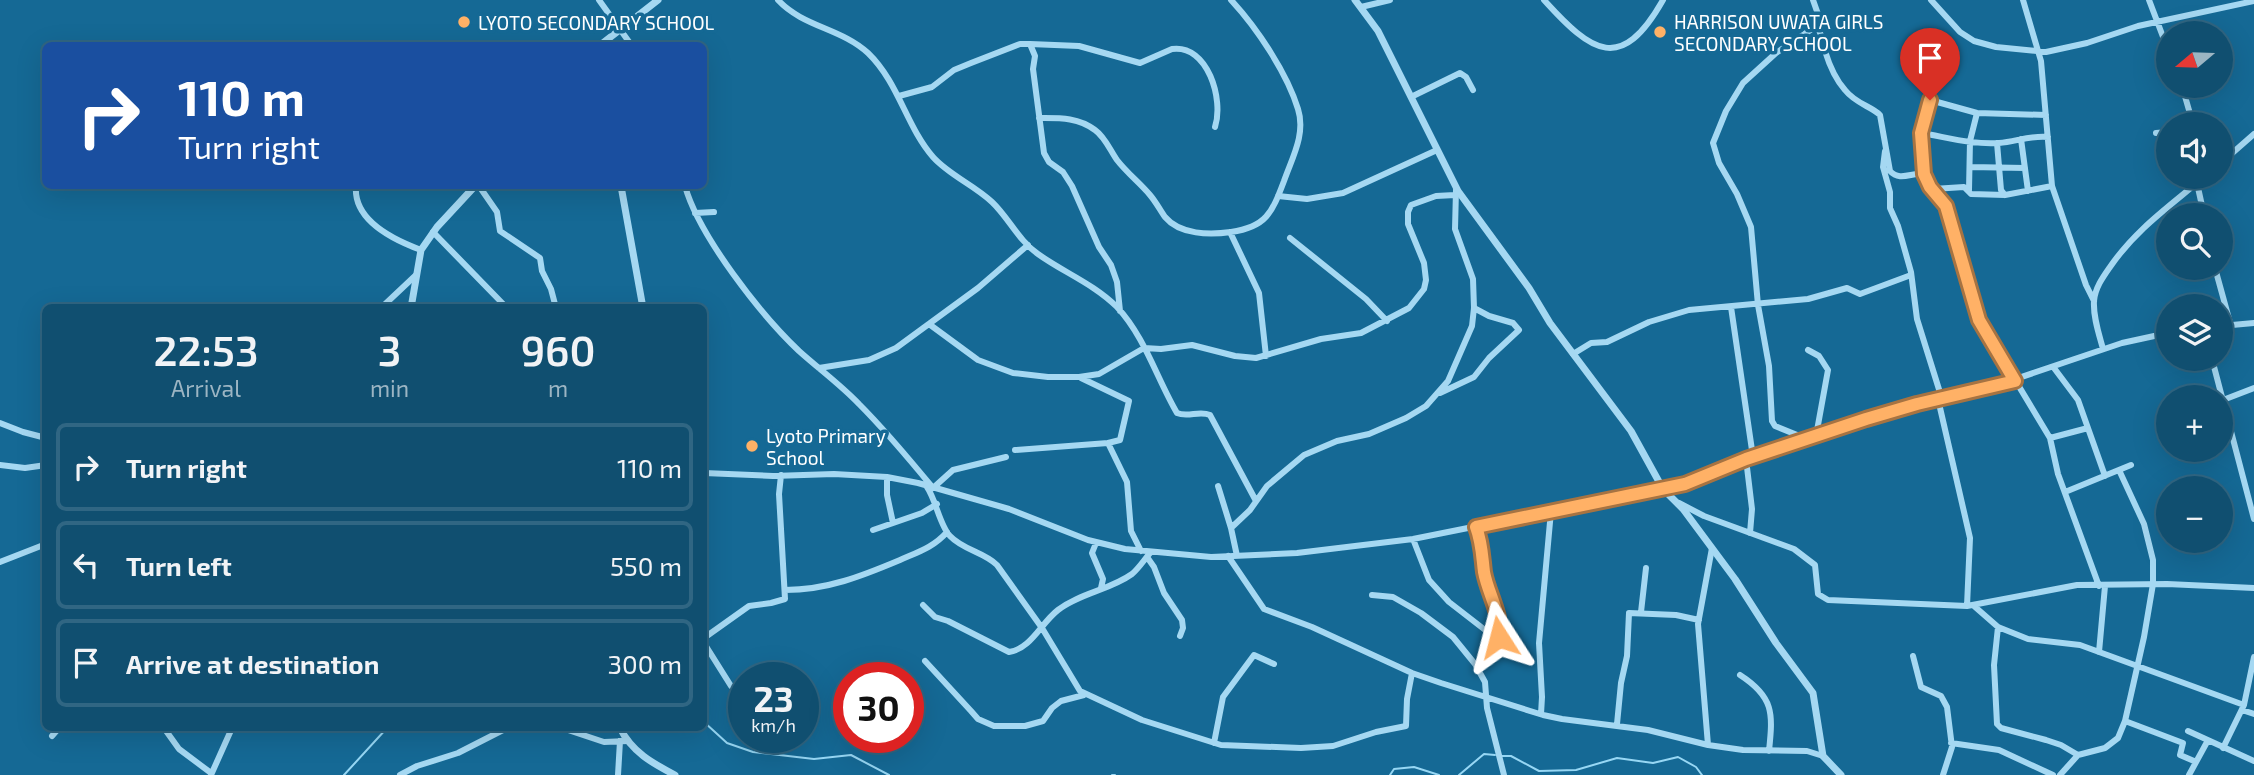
<!DOCTYPE html>
<html lang="en">
<head>
<meta charset="utf-8">
<style>
  body { margin:0; font-family:"Exo 2",sans-serif; background:#1e5978; color:#f1f3f6; height:100vh; display:flex; flex-direction:column; font-size:26px; white-space:nowrap }
  * { box-sizing:border-box; margin:0 }
  p { font-size:23px; color:#9cb5c3 }
  .icon { flex:none; width:38px; height:38px; fill:none; stroke:currentColor; stroke-width:2; stroke-linecap:round; stroke-linejoin:round }
  .map { position:relative; flex:1; overflow:hidden }
  .panel { position:absolute; left:42px; top:304px; width:665px; height:427px; display:flex; flex-direction:column; background:#104f70; border-radius:10px; box-shadow:0 7px 28px #0002,0 0 0 2px #306683 }
  .panel>* { flex:none }
  .hud { position:absolute; left:42px; top:42px; width:665px; height:147px; border-radius:10px; box-shadow:0 7px 28px #0002,0 0 0 2px #306683; background:#1a4fa0; color:#fff; overflow:hidden }
  .needle { width:46px; rotate:251deg }
  .controls { position:absolute; left:2156px; top:21px; display:grid; gap:14px }
  .controls a { display:grid; place-items:center; width:77px; height:77px; border-radius:50%; background:#104f70; box-shadow:0 7px 28px #0002,0 0 0 2px #306683; font-size:35px }
  .speed { position:absolute; left:728px; top:662px; display:flex; gap:14px; font-size:35px; font-weight:700; text-align:center }
  .speed>* { display:grid; place-content:center; width:91px; height:91px; border-radius:50%; background:#104f70; box-shadow:0 7px 28px #0002,0 0 0 2px #306683; line-height:1 }
  .speed small { font-size:18px; font-weight:400 }
  .speed .limit { border:10px solid #d22; background:#fff; color:#111 }
  .pin { position:absolute; display:grid; place-items:center; width:60px; height:60px; color:#fff; margin:-72px -30px; border-radius:50% 50% 50% 0; rotate:-45deg; box-shadow:0 0 7px #0007 }
  .pin .icon { rotate:45deg }
  .me { position:absolute; width:77px; margin:-38px; rotate:351deg; stroke-linejoin:round; filter:drop-shadow(0 0 5px #0008) }
  .turn { display:flex; align-items:center; gap:24px; height:147px; padding:0 21px; font-size:32px }
  .turn .icon { width:91px; height:91px; stroke-width:2.5 }
  .turn b { display:block; font-size:49px; line-height:60px }
  .eta { display:flex; justify-content:space-evenly; align-items:center; height:119px; text-align:center }
  .eta b { font-size:42px; font-weight:600; line-height:49px }
  ul { padding:0; list-style:none }
  li { display:flex; align-items:center; gap:21px; height:88px; margin:0 14px 10px; padding:0 7px; border:4px solid #306683; border-radius:10px }
  li div { flex:1 }
  li b { display:block; font-size:26px }
  li em { font-style:normal }
  .map>svg:first-child { display:block }
</style>
</head>
<body>
<div class="map">
<svg width="2254" height="775" viewBox="0 0 2254 775">
  <rect width="100%" height="100%" fill="#156995"/>
  <g fill="none" stroke-linecap="round" stroke-linejoin="round">
    <!-- stream -->
    <path stroke="#97d7f4" stroke-width="2" d="M 704,722 L 727,743 L 753,752 L 814,759 L 851,755 L 889,775
      M 1501,756 L 1511,756 L 1539,771 L 1576,770 L 1617,758 L 1653,763 L 1678,757 L 1696,767 L 1702,775
      M 344,775 L 387,728
      M 1112,775 L 1115,775
      M 1390,775 L 1394,769 L 1414,767 L 1439,775
      M 1459,775 L 1484,754 L 1495,755"/>
    <!-- minor -->
    <path stroke="#a5d8f2" stroke-width="6" d="M 599,0 L 632,46
      M 778,0 C 803,27 841,28 868,53 C 899,83 906,126 933,157 C 949,175 974,185 992,202 C 1008,217 1019,241 1038,254 C 1063,272 1094,284 1117,307 C 1145,337 1157,379 1177,413 C 1188,418 1199,410 1210,415 L 1256,501
      M 1544,0 C 1592,53 1621,74 1663,0
      M 1931,0 L 1960,32 L 1974,41 L 1996,47 L 2046,52 L 2087,43 L 2138,26 L 2254,1
      M 2023,0 L 2041,61 L 2052,186 L 2086,285 L 2094,301
      M 2149,0 L 2168,50
      M 1361,7 L 1390,0
      M 1816,25 C 1822,33 1822,41 1825,51 C 1829,64 1836,80 1845,90 C 1856,104 1871,106 1880,115 L 1890,171 C 1900,182 1912,172 1924,174
      M 1030,44 L 1079,46 L 1140,63 L 1172,49 C 1208,44 1224,100 1215,127
      M 2182,86 L 2193,124
      M 899,96 L 932,87 L 954,70 L 971,63 L 1020,44 L 1030,44 L 1035,56 L 1033,69 L 1044,153 L 1049,162 L 1063,172 L 1072,186 L 1099,247 L 1111,265 L 1117,282 L 1120,311
      M 1411,97 L 1460,73 L 1466,77 L 1473,90
      M 2046,115 L 1977,113 L 1930,100 L 1927,103 L 1921,138 L 1924,174 L 1930,187 L 1946,206 L 1979,320 L 2050,438 L 2058,474 L 2099,586
      M 1039,118 C 1059,118 1078,117 1095,130 C 1105,137 1110,150 1117,160 C 1127,173 1140,183 1150,195 C 1156,202 1160,210 1165,217 C 1180,235 1210,235 1231,232 C 1266,227 1272,213 1284,181 C 1292,158 1306,134 1298,109 C 1287,73 1257,28 1231,0
      M 1921,133 C 1946,137 1973,145 1999,143 C 2015,142 2031,135 2048,137
      M 2156,133 L 2168,132
      M 2021,139 L 2028,191
      M 1997,143 L 2001,190 L 2005,195
      M 1885,151 L 1883,167 L 1890,192 L 1890,208 L 1898,226 L 1911,272 L 1917,319 L 1942,399
      M 2221,163 L 2254,134
      M 1970,167 L 2025,168
      M 2197,183 L 2204,215
      M 356,186 C 353,220 394,240 421,250
      M 479,186 L 497,212 L 500,231 L 540,258 L 542,271 L 551,289 L 556,308
      M 685,186 C 699,236 761,315 799,351 C 819,369 841,385 859,404 C 886,431 910,460 933,488 L 953,470 L 1006,457
      M 1933,189 L 1964,187 L 1971,194 L 2005,195 L 2052,186
      M 1969,190 L 1970,141 L 1977,113
      M 1278,196 L 1307,199 L 1343,193 L 1437,150
      M 695,213 L 714,212
      M 433,232 L 507,308
      M 1230,232 L 1259,293 L 1266,356
      M 1290,238 L 1366,299 L 1387,321
      M 2215,268 L 2231,326
      M 1731,307 L 1753,457
      M 381,308 L 416,275
      M 929,324 L 978,360 L 1013,373 L 1048,377 L 1079,377 L 1099,374 L 1144,348 L 1161,349 L 1192,345 L 1235,356 L 1256,358 L 1321,339 L 1361,333 L 1409,308 L 1424,289 L 1426,280 L 1424,263 L 1408,224 L 1408,212 L 1411,205 L 1436,196 L 1455,195
      M 2221,326 L 2254,323
      M 2103,349 C 2099,334 2093,317 2094,301 C 2095,288 2103,277 2110,267 C 2136,229 2170,206 2204,177
      M 1808,350 L 1819,356 L 1828,370 L 1816,436
      M 1573,354 L 1591,343 L 1607,342 L 1649,322 L 1689,310 L 1808,299 L 1847,288 L 1860,294 L 1911,275
      M 2212,359 L 2254,519
      M 819,368 L 869,360 L 896,348 L 978,288 L 1028,245
      M 2054,368 L 2078,400 L 2105,476
      M 1081,378 L 1129,401 L 1120,440 L 1108,443
      M 1440,393 L 1474,377 L 1489,358 L 1519,330 L 1513,323 L 1489,316 L 1474,308
      M 1938,399 L 1970,538 L 1967,606
      M 2223,400 L 2254,388
      M 0,423 L 23,432 L 46,438
      M 2050,438 L 2088,428
      M 1807,439 L 1775,426 L 1772,421 L 1769,366 L 1758,305 L 1751,227 L 1737,194 L 1719,163 L 1713,143 L 1726,111 L 1743,83 L 1776,53 L 1812,29 L 1819,17 L 1813,0
      M 1015,450 L 1108,443 L 1127,482 L 1131,531 L 1141,551
      M 1746,459 L 1752,509 L 1750,533
      M 0,465 L 25,468 L 46,465
      M 704,473 L 773,476 L 834,474 L 887,477 L 918,483 L 1009,509 L 1088,540 L 1125,549 L 1211,557 L 1297,553 L 1413,539 L 1678,486 L 1746,459 L 1866,419 L 1917,404 L 1989,388 L 2122,343 L 2168,333
      M 887,477 L 887,495 L 893,523
      M 1218,486 L 1231,528
      M 927,487 C 936,500 940,526 950,536 C 963,550 984,552 997,565 L 1042,628 L 1080,691 L 1142,720 L 1221,745 L 1301,748 L 1333,746 L 1376,732 L 1406,726 L 1407,699 L 1412,673
      M 2065,492 L 2131,465
      M 1679,503 L 1704,516 L 1794,549 L 1815,565 L 1818,594 L 1828,600 L 1967,606 L 2077,585 L 2167,584 L 2254,588
      M 1476,527 C 1482,544 1481,560 1485,577 C 1490,594 1505,619 1499,637 C 1495,649 1479,654 1479,669
      M 873,530 L 922,513 L 937,504
      M 1413,539 L 1429,580 L 1449,602 L 1498,640
      M 1096,543 L 1092,553 L 1103,579 L 1101,588
      M 1228,556 L 1264,609 L 1312,627 L 1412,673 L 1441,683 L 1543,715 L 1562,719 L 1648,730 L 1708,745 L 1743,750 L 1807,751 L 1823,756
      M 1237,556 L 1231,528 L 1250,510 L 1267,486 L 1304,455 L 1337,441 L 1369,434 L 1406,418 L 1426,406 L 1448,381 L 1472,326 L 1474,308 L 1473,279 L 1455,229 L 1456,190
      M 1147,557 L 1154,567 L 1164,593 L 1182,620 L 1183,628 L 1180,636
      M 0,562 L 46,544
      M 785,590 C 827,590 862,576 900,560 C 918,552 934,547 947,532
      M 1372,595 L 1393,597 L 1421,613 L 1453,637 L 1475,664 L 1485,682 L 1487,708 L 1504,775
      M 923,605 L 935,617 L 948,621 L 1009,652 C 1031,649 1041,623 1058,610 C 1080,593 1110,590 1132,574 C 1139,568 1144,560 1150,553
      M 1974,606 L 1998,627 L 2028,639 L 2080,645 L 2244,705
      M 1641,612 L 1646,568
      M 1998,627 L 1994,665 L 1997,724 L 2001,728 L 2046,740 L 2061,745 L 2078,755
      M 704,638 L 749,606 L 771,603 L 785,599 L 779,494 L 781,475
      M 704,643 L 731,686
      M 2099,652 L 2105,586
      M 1913,656 L 1921,687 L 1941,696 L 1947,707 L 1952,747 L 1943,775
      M 925,661 L 971,711 L 978,719 L 994,726 L 1025,726 L 1043,721 L 1052,708 L 1061,701 L 1084,695
      M 1740,675 C 1774,697 1773,713 1769,751
      M 2242,710 L 2254,714
      M 1541,714 L 1542,697 L 1539,643 L 1551,511
      M 2125,721 L 2183,743 L 2180,755 L 2194,761
      M 1617,724 L 1621,683 L 1627,656 L 1629,613 L 1676,615 L 1699,620
      M 164,728 L 179,749 L 211,773
      M 562,728 L 604,742 L 628,741
      M 2188,731 L 2254,761
      M 52,736 L 59,728
      M 1214,743 L 1223,697 L 1254,655 L 1274,664
      M 1951,743 L 1999,750 L 2053,775
      M 1708,745 L 1698,624 L 1712,548
      M 2223,748 L 2244,705 L 2254,657
      M 211,775 L 232,728
      M 400,775 L 417,766 L 458,753 L 507,728
      M 618,775 L 620,741
      M 2060,775 L 2078,755 L 2105,748 L 2118,738 L 2125,721 L 2144,637 L 2153,584 L 2153,560 L 2144,524 L 2119,470
      M 2189,775 L 2207,742"/>
    <!-- tertiary -->
    <path stroke="#a5d8f2" stroke-width="7" d="M 1355,0 L 1378,31 L 1458,191 L 1529,288 L 1550,323 L 1631,431 L 1663,489 L 1683,509 L 1735,579 L 1776,643 L 1813,693 L 1823,756 L 1841,775
      M 599,46 L 658,0
      M 621,186 L 643,308
      M 411,308 L 421,250 L 437,227 L 475,186
      M 620,728 C 632,752 652,763 675,775"/>
  </g>
  <g fill="none" stroke-linecap="round" stroke-linejoin="round">
    <defs>
      <path id="route" d="M 1499,637 C 1502,614 1488,594 1484,572 C 1482,556 1482,543 1476,527 L 1685,484 L 1746,459 L 1866,419 L 1917,404 L 2015,381 L 1979,320 L 1946,206 L 1930,187 L 1924,174 L 1921,133 L 1930,100"/>
    </defs>
    <!-- route casing -->
    <use href="#route" stroke="#a67342" stroke-width="18"/>
    <!-- route -->
    <use href="#route" stroke="#ffb166" stroke-width="12"/>
  </g>
  <!-- markers -->
  <g fill="#ffb166" stroke="#156995" stroke-width="2.5">
    <circle cx="464" cy="22" r="7"/>
    <circle cx="1660" cy="32" r="7"/>
    <circle cx="752" cy="446" r="7"/>
  </g>
  <g text-anchor="middle" dominant-baseline="central" stroke-width="7" stroke-linejoin="round" paint-order="stroke">
    <!-- poi labels -->
    <g font-size="19" fill="#fff" stroke="#156995" text-anchor="start">
      <text x="1674" y="21">HARRISON UWATA GIRLS<tspan x="1674" dy="22">SECONDARY SCHOOL</tspan></text>
      <text x="478" y="22">LYOTO SECONDARY SCHOOL</text>
      <text x="766" y="435">Lyoto Primary<tspan x="766" dy="22">School</tspan></text>
    </g>
  </g>
</svg>
<div class="controls">
<a><svg class="needle" viewBox="-14 -14 28 28"><path d="M0-13l5 13h-10z" fill="#e53935"/><path d="M0 13l5-13h-10z" fill="#9cb5c3"/></svg></a>
<a><svg class="icon" aria-label="sound" viewBox="0 0 24 24"><path d="M4 9h4l5-4v14l-5-4H4zM17 9q2 3 0 6"/></svg></a>
<a><svg class="icon" aria-label="search" viewBox="0 0 24 24"><circle cx="10" cy="10" r="6"/><path d="M15 15l6 6"/></svg></a>
<a><svg class="icon" aria-label="layers" viewBox="0 0 24 24"><path d="M12 4l9 5-9 5-9-5zM3 14l9 5 9-5"/></svg></a>
<a>+</a>
<a>−</a>
</div>
<div class="speed"><div>23<small>km/h</small></div><div class="limit">30</div></div>
<div class="pin" style="left:1930px;top:100px;background:#d93025"><svg class="icon" aria-label="arrive" viewBox="0 0 24 24"><path d="M6 21V4h12l-3 4 3 4H6"/></svg></div>
<svg class="me" style="left:1499px;top:637px" viewBox="-20 -20 40 40"><path d="M0-17L14 15 0 8-14 15z" fill="#ffb166" stroke="#fff" stroke-width="4"/></svg>
<div class="hud">
<div class="turn"><svg class="icon" aria-label="right" viewBox="0 0 24 24"><path d="M7 20v-9h11M14 6l5 5-5 5"/></svg><div><b>110 m</b>Turn right</div></div>
</div>
<section class="panel">
<div class="eta">
<div><b>22:53</b><p>Arrival</p></div>
<div><b>3</b><p>min</p></div>
<div><b>960</b><p>m</p></div>
</div>
<ul>
<li><svg class="icon" aria-label="right" viewBox="0 0 24 24"><path d="M7 20v-9h11M14 6l5 5-5 5"/></svg><div><b>Turn right</b></div><em>110 m</em></li>
<li><svg class="icon" aria-label="left" viewBox="0 0 24 24"><path d="M17 20v-9H6M10 6l-5 5 5 5"/></svg><div><b>Turn left</b></div><em>550 m</em></li>
<li><svg class="icon" aria-label="arrive" viewBox="0 0 24 24"><path d="M6 21V4h12l-3 4 3 4H6"/></svg><div><b>Arrive at destination</b></div><em>300 m</em></li>
</ul>
</section>
</div>
</body>
</html>
